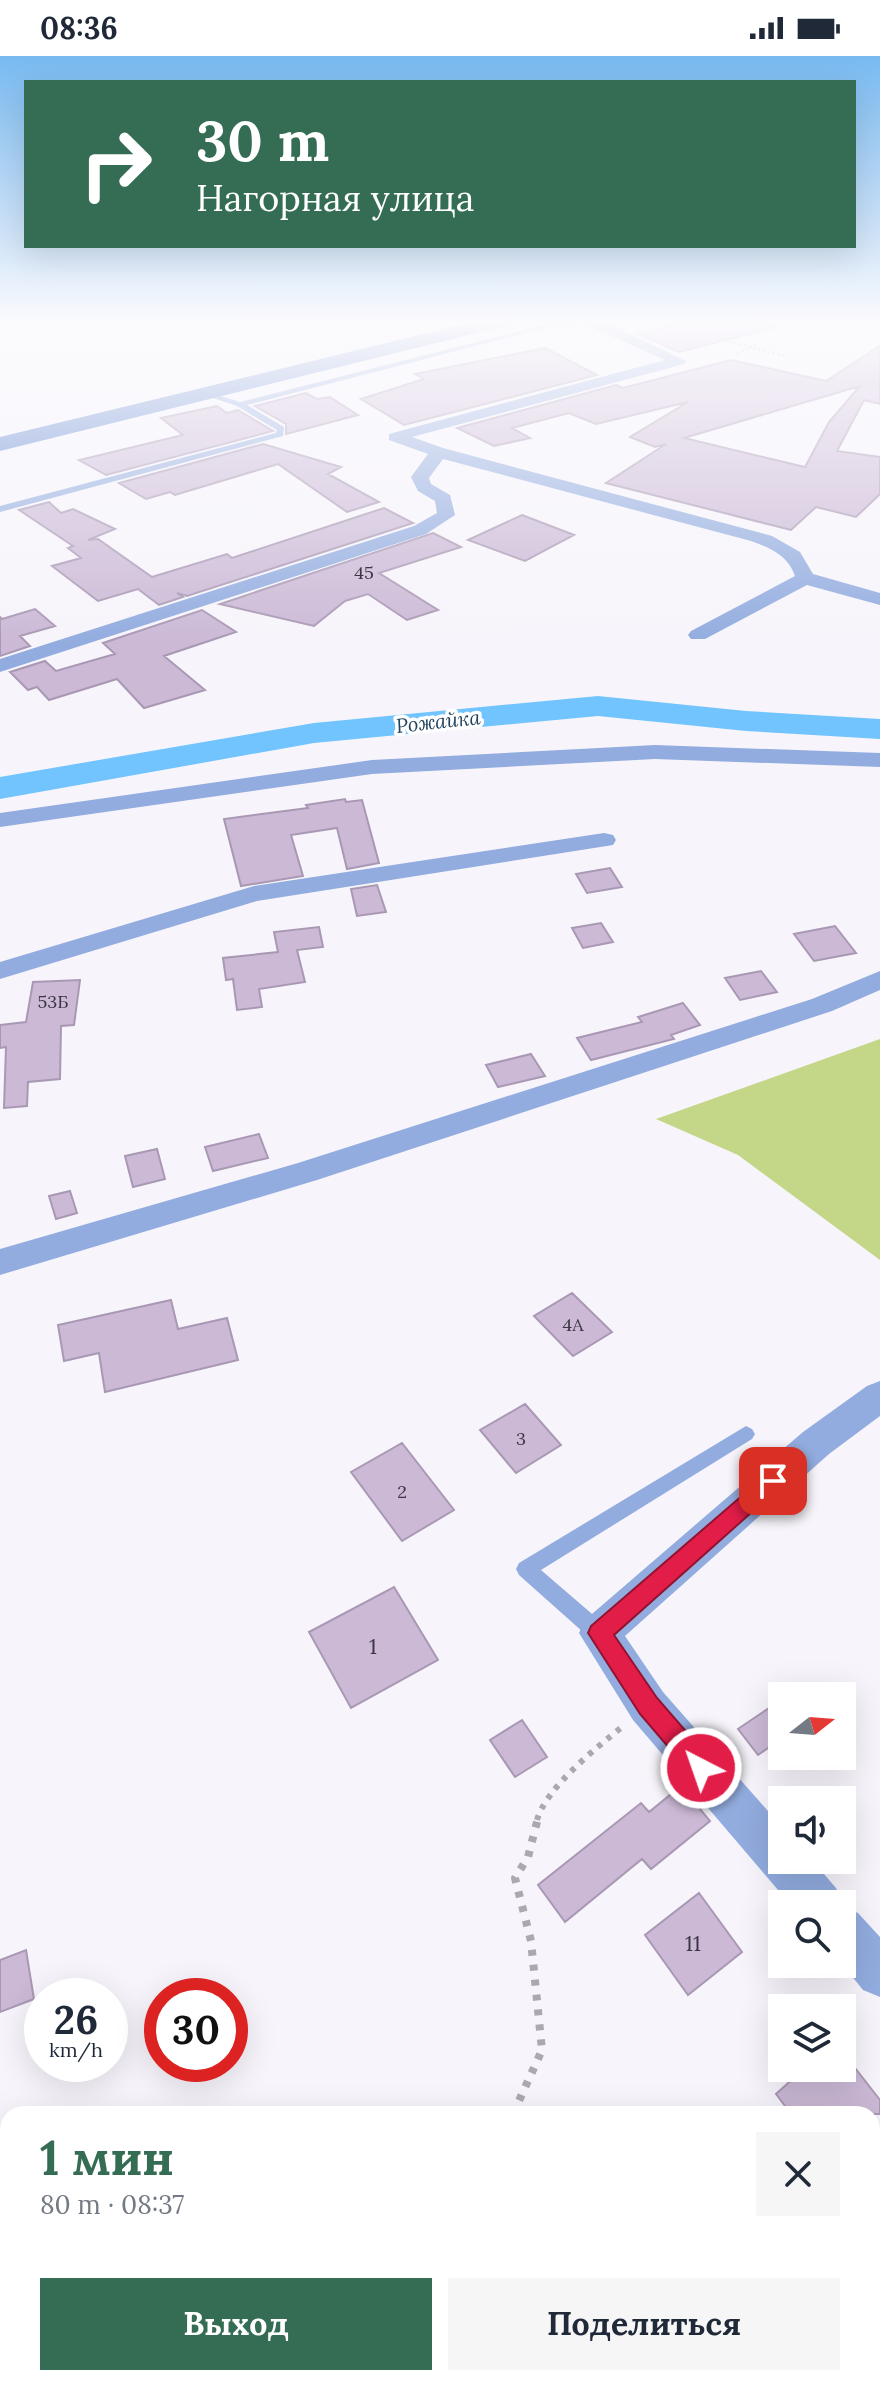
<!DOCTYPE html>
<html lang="ru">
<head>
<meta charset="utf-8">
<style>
  body { margin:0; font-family:Lora,serif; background:#f6f6f7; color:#1f2937; height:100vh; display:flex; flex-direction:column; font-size:30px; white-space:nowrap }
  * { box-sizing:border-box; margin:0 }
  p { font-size:26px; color:#747a83 }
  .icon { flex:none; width:44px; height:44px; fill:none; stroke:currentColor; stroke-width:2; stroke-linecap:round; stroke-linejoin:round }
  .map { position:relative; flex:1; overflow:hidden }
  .side { position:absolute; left:0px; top:2050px; width:880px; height:280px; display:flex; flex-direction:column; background:#fff; border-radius:24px 24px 0 0; box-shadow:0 8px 32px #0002 }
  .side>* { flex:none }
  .guide { position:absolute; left:24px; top:24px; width:832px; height:168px; border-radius:0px; box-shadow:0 8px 32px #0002; background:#356d54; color:#fff; overflow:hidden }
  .needle { width:52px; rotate:73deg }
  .fabs { position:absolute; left:768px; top:1626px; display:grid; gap:16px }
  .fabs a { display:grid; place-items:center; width:88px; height:88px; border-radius:0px; background:#fff; box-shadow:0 8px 32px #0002; font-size:40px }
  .speed { position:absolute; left:24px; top:1922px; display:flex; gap:16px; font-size:40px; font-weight:700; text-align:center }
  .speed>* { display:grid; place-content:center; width:104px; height:104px; border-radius:50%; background:#fff; box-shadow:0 8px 32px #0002; line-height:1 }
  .speed small { font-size:20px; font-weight:400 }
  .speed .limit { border:12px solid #d22; background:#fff; color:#111 }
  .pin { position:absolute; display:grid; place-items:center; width:68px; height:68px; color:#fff; margin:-34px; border-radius:16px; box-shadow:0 4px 12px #0006 }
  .me { position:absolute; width:88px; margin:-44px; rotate:319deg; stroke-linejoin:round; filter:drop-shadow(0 0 6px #0008) }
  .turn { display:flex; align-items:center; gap:28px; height:168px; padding:0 40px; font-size:36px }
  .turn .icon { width:104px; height:104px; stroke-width:2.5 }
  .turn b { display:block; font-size:56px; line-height:68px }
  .round { display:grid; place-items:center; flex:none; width:84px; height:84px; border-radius:0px; background:#f6f6f7 }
  .overview { display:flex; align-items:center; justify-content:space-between; height:136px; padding:0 40px }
  h1 { font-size:48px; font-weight:700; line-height:60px; color:#356d54 }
  .primary-button { display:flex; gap:16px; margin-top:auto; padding:16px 40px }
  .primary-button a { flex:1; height:92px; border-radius:0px; background:#356d54; color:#fff; font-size:32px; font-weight:700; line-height:92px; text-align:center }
  .primary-button a+a { background:#f6f6f7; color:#1f2937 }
  .status { display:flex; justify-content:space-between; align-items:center; height:56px; padding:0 40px; background:#fff; direction:ltr }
  .status svg { height:22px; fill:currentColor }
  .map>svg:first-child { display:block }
</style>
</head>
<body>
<div class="status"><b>08:36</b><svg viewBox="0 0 49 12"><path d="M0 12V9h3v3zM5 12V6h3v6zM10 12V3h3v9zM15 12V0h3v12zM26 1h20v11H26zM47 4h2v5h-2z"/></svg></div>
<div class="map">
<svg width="880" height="2330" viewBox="0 0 880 2330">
  <rect width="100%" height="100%" fill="#f7f5fb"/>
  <!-- green -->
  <path fill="#c4d687" d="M 880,983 L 880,1204 L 738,1099 L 656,1063 Z"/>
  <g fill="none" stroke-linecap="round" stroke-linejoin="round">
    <!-- river -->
    <path fill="#71c4fe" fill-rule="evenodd" d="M 598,640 L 746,655 L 880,663 L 880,683 L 746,675 L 598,660 L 314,687 L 0,743 L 0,721 L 314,667 Z"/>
  </g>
  <!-- building -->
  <path fill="#cbb9d6" stroke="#a998b4" stroke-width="2" fill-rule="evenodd" d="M 691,263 L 775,263 L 776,271 L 679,296 L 638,278 Z
    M 880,290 L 880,348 L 864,344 L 837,395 L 880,401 L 880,438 L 856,461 L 816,451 L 791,474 L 606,427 L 666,388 L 655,391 L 630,381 L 688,346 L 596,368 L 569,357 L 512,372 L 530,382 L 494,390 L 457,372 L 616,329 L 623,332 L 731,304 L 826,325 ZM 860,330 L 829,366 L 805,411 L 684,382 Z
    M 545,292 L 597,319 L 404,369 L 361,343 L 424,323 L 415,318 Z
    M 306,337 L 317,343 L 330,341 L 358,359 L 286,378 L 286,368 L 255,350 Z
    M 217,350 L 227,357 L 238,354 L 273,375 L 106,419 L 79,404 L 183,379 L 161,362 Z
    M 263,388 L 341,411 L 328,418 L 379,446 L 347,456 L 278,408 L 175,439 L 170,436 L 146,443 L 119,427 Z
    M 49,446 L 61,457 L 73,453 L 115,473 L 88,484 L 98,483 L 152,521 L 227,498 L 232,502 L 384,452 L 413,467 L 187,540 L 177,537 L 183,541 L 159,549 L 138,533 L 98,545 L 52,510 L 81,502 L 68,492 L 73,490 L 19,454 Z
    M 522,459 L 574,479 L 525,505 L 468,484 Z
    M 433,477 L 461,491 L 379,517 L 438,554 L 407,564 L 368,538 L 345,545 L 314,570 L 220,548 Z
    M 35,553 L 55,570 L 20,580 L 30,590 L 0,600 L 0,561 L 2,563 Z
    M 202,554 L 236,576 L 164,600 L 205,634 L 144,652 L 117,623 L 49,644 L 37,631 L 28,634 L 10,616 L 45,605 L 56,615 L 115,598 L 103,587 Z
    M 345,743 L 346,746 L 362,744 L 379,807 L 347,813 L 337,772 L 291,779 L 303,820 L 241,830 L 224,763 L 308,752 L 306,749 Z
    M 610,812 L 622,831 L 587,837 L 576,818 Z
    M 377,829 L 386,856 L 357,860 L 351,833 Z
    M 601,867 L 613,886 L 583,892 L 572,872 Z
    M 835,870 L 856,897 L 814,905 L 794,878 Z
    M 319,871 L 323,891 L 297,894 L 305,926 L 259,933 L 262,951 L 237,954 L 233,923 L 226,924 L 223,902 L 278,896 L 274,876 Z
    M 761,915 L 777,936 L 740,944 L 725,922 Z
    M 80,924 L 74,969 L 61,970 L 60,1023 L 28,1026 L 27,1050 L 4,1052 L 6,991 L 0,992 L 0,969 L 26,966 L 33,926 Z
    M 683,947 L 700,969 L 671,979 L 674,983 L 591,1004 L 577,982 L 642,966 L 638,961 Z
    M 531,998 L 545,1020 L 498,1031 L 486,1009 Z
    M 259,1078 L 268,1102 L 213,1115 L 205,1091 Z
    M 157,1093 L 165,1123 L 133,1131 L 125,1100 Z
    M 70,1135 L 77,1157 L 56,1163 L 49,1140 Z
    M 572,1237 L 612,1276 L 573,1300 L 534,1260 Z
    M 171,1244 L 178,1273 L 227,1262 L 238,1304 L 105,1336 L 99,1297 L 64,1305 L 58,1269 Z
    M 525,1348 L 561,1389 L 516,1417 L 480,1374 Z
    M 402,1387 L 454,1454 L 402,1485 L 351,1416 Z
    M 394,1531 L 438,1604 L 351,1652 L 309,1576 Z
    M 772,1650 L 782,1661 L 782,1682 L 758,1699 L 738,1673 Z
    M 522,1664 L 547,1701 L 515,1721 L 490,1684 Z
    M 681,1730 L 710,1765 L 651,1813 L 642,1803 L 565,1866 L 538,1829 L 641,1747 L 649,1756 Z
    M 699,1837 L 742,1896 L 688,1939 L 645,1879 Z
    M 26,1894 L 34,1943 L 0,1956 L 0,1904 Z
    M 805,2012 L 855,2012 L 880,2044 L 880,2058 L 791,2058 L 776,2038 Z"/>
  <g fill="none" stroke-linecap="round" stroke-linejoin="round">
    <!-- path-far2 -->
    <path stroke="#aba9b0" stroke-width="2" stroke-dasharray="2 3" stroke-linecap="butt" d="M 673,265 L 711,281 L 784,300
      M 657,269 L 680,263
      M 737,298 L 757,288"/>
    <!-- path-far1 -->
    <path stroke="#aba9b0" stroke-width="6" stroke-dasharray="5 7" stroke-linecap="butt" d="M 537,1764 C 546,1732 596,1692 622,1671"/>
    <!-- path -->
    <path stroke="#aba9b0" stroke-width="8" stroke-dasharray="6 9" stroke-linecap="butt" d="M 513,2058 L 542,1994 L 531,1885 L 515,1822 L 528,1801 L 538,1762
      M 415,2330 L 425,2322"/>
    <!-- lane -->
    <path fill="#92acdf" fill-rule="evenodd" d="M 551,267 L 553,270 L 247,349 L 284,371 L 283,380 L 0,456 L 0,450 L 276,377 L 277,374 L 237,350 L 204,339 L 204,335 L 240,346 Z
      M 746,1370 L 752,1373 L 755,1378 L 752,1383 L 541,1514 L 606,1570 L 609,1577 L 606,1584 L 599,1586 L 592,1584 L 519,1519 L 516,1513 L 519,1507 Z"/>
    <!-- street -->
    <path fill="#92acdf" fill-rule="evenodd" d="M 530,263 L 598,263 L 686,305 L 684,308 L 412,381 L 443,392 L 772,480 L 800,496 L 813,518 L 880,537 L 880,549 L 807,529 L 705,583 L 691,583 L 688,579 L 691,575 L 795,520 C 788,499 770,492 751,485 L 443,403 L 429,422 L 431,428 L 450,439 L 455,459 L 426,478 L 0,616 L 0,603 L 414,470 L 437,457 L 435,445 L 418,435 L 411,421 L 428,398 L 389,384 L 389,378 L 665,304 L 586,269 L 551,270 Z
      M 655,689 L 880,697 L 880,711 L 655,703 L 372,718 L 0,771 L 0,757 L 372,704 Z
      M 604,777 L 613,779 L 616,784 L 613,789 L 257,845 L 0,923 L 0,906 L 254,830 Z
      M 880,915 L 880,934 L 832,955 L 317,1124 L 0,1219 L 0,1193 L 298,1107 L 812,943 Z
      M 880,1325 L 880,1360 L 829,1398 L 625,1580 L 663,1636 L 782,1771 L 782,1804 L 812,1804 L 836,1832 L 843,1848 L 842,1850 L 858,1857 L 880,1881 L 880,1941 L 863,1934 L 842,1908 L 842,1848 L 790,1848 L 633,1664 L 579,1577 L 585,1564 L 803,1376 L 867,1330 Z
      M 540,2322 L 597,2322 L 601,2330 L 544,2330 Z"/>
    <!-- secondary -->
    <path fill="#6186d0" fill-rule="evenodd" d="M 485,263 L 519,263 L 517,267 L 0,395 L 0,381 Z"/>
  </g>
  <!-- sky -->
  <linearGradient id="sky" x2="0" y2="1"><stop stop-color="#78baf1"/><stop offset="0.45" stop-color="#fbfafd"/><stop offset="1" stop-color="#fbfafd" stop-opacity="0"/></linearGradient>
  <rect width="880" height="589" fill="url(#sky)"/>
  <!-- route -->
  <path fill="#e11d48" stroke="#92132f" stroke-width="2" d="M 773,1416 L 780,1419 L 784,1425 L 780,1431 L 614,1579 L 657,1642 L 710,1703 L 713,1712 L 710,1720 L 701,1724 L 693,1720 L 640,1658 L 588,1577 L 591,1570 L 766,1419 Z"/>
  <g text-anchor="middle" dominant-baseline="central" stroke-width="7" stroke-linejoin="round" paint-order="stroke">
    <!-- number labels -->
    <g font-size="18" fill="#3c3544">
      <text x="364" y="516">45</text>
      <text x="53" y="945">53Б</text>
      <text x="573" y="1268">4А</text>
      <text x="521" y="1382">3</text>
      <text x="402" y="1435">2</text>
    </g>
    <!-- far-water labels -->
    <g font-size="20" font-style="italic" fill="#1f435b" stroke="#fff">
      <text transform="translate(438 665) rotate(-6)">Рожайка</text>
    </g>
    <!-- near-number labels -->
    <g font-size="22" fill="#3c3544">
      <text x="373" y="1590">1</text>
      <text x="693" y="1887">11</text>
    </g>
  </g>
</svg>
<div class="fabs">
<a><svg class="needle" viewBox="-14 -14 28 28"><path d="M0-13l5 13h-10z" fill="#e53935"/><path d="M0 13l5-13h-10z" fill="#747a83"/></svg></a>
<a><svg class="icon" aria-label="sound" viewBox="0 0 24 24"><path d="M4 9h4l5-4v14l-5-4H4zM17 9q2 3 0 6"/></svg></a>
<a><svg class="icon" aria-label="search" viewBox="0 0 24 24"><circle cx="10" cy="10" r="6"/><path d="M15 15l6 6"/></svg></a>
<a><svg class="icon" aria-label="layers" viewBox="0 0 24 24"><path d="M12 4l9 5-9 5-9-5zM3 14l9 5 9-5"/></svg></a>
</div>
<div class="speed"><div>26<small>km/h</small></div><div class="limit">30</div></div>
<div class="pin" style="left:773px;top:1425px;background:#d93025"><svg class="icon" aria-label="arrive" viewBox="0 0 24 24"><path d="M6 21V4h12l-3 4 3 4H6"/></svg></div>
<svg class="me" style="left:701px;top:1712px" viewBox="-20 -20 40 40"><circle r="17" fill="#e11d48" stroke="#fff" stroke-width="3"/><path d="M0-11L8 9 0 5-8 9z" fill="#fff"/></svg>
<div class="guide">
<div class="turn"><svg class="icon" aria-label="right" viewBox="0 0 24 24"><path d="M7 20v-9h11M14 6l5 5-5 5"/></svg><div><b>30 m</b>Нагорная улица</div></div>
</div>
<section class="side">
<div class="overview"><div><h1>1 мин</h1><p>80 m · 08:37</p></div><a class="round"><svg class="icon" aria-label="close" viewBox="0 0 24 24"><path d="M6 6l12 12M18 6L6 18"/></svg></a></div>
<div class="primary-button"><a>Выход</a><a>Поделиться</a></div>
</section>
</div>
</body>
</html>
